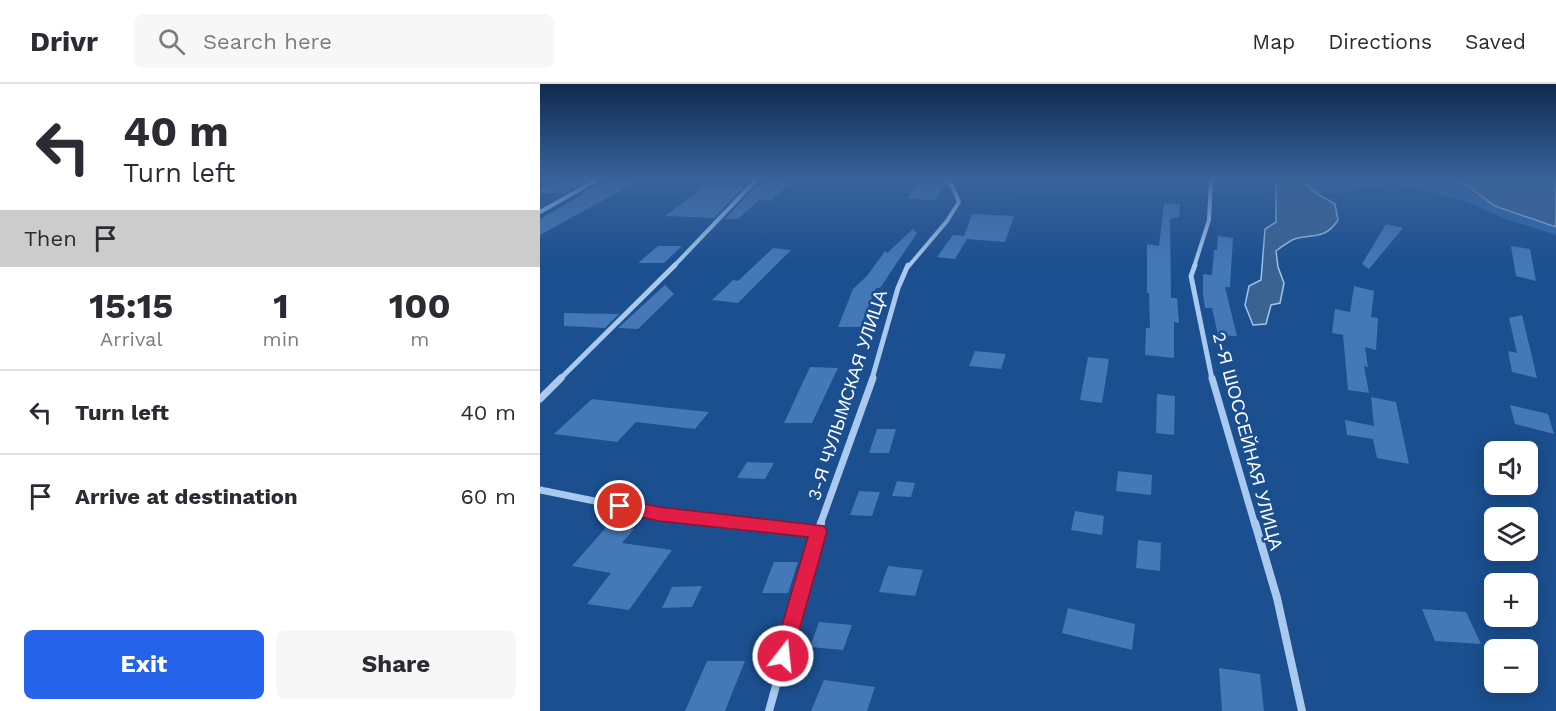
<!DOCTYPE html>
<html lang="en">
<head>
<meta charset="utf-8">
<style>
  body { margin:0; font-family:"Work Sans",sans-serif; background:#f7f7f7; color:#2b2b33; height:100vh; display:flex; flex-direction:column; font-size:22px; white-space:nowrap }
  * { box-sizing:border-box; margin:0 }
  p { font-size:20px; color:#7c7c81 }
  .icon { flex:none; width:33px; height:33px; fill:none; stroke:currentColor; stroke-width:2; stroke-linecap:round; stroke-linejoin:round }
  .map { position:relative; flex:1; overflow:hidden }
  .sheet { display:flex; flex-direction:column; background:#fff; width:540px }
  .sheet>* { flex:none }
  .hud { background:#fff; color:#2b2b33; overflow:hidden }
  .controls { position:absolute; left:944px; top:357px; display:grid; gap:12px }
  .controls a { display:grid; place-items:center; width:54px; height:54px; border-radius:9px; background:#fff; box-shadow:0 3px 15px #0003; font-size:30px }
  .pin { position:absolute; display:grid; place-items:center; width:51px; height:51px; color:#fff; margin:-26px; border:3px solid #fff; border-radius:50%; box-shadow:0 2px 6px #0007 }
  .me { position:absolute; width:66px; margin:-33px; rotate:16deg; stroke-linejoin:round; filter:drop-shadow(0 0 4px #0008) }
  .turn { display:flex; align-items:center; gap:21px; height:126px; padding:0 24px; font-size:27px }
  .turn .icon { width:78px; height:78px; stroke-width:2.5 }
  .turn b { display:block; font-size:42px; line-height:51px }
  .then { display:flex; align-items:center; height:57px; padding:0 24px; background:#0003; gap:12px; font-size:22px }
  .eta { display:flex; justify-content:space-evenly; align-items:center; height:102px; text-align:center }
  .eta b { font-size:36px; font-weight:700; line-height:42px }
  .primary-button { display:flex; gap:12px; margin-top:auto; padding:12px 24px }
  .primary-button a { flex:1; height:69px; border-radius:9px; background:#2563eb; color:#fff; font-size:24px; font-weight:700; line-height:69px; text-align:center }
  .primary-button a+a { background:#f7f7f7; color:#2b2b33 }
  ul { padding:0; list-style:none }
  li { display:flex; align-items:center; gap:18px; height:84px; padding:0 24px; border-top:2px solid #e1e1e2 }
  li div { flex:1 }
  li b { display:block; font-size:22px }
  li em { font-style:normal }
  header { display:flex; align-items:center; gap:36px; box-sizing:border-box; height:84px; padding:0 30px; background:#fff; border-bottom:2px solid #e1e1e2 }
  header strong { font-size:28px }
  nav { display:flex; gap:33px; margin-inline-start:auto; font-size:21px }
  .search { width:420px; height:54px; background:#f7f7f7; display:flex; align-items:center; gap:15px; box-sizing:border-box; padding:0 21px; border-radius:9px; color:#7c7c81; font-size:22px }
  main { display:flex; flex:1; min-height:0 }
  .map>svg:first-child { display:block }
</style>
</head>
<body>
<header>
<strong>Drivr</strong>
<div class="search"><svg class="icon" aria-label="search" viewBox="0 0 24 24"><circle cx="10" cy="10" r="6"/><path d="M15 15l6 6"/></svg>Search here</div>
<nav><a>Map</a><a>Directions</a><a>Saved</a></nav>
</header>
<main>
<section class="sheet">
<div class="hud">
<div class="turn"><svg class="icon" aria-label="left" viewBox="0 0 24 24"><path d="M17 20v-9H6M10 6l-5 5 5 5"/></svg><div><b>40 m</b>Turn left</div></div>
<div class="then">Then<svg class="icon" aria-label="arrive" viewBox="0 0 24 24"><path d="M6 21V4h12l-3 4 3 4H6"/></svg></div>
</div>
<div class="eta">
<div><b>15:15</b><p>Arrival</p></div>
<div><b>1</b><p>min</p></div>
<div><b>100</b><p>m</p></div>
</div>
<ul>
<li><svg class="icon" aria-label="left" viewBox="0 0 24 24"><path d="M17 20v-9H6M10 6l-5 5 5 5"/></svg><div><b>Turn left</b></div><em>40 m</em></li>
<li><svg class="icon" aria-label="arrive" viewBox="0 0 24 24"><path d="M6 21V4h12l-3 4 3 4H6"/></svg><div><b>Arrive at destination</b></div><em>60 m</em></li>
</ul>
<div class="primary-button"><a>Exit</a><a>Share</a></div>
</section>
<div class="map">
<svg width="1016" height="627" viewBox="0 0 1016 627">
  <rect width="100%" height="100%" fill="#1b4f8f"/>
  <!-- green -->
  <path fill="#2e69ad" d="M 759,94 L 917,94 L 955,122 L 1016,143 L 1016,151 L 966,135 L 925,117 L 851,97 L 839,97 L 838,100 L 817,103 L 809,108 L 776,109 Z"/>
  <!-- water -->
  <path fill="#3c6290" stroke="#9cc4f0" stroke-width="1.5" d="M 736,94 L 758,94 L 776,109 L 795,120 L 798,136 C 785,157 770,149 752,156 C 747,159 741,163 736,167 L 738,183 L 744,199 L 740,219 L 731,221 L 726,240 L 713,241 L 705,221 L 709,202 L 721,196 L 725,145 L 736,138 Z
    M 917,94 L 1016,94 L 1016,143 L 955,122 Z"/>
  <!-- building -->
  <path fill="#4478b7" d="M 23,94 L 52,94 L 25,109 L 0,109 L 0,106 Z
    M 64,94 L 97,94 L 90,98 L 96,98 L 0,151 L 0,135 L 45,109 L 42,109 L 62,98 Z
    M 232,94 L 255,94 L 231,117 L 219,116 L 198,135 L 185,135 L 215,103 L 220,103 Z
    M 378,98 L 403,99 L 405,101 L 395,116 L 367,115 Z
    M 166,101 L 204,103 L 174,134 L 125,132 Z
    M 624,119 L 640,120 L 639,133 L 630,135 L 631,214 L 637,214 L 639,239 L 634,238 L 634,274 L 605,271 L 606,244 L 610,244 L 609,209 L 607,209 L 607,160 L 619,162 Z
    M 432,130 L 474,132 L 465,158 L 427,155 L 415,175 L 397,173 L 413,151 L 424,152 Z
    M 846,140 L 863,144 L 829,185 L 822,180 Z
    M 373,145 L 377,149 L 340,204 L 336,204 L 320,243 L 298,243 L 313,205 L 327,192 L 345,167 L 347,169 Z
    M 678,152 L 693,154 L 690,203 L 685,203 L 697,252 L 678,251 L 672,224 L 665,224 L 663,211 L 663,190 L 672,191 L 674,166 L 677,166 Z
    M 118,162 L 142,162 L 124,179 L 98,179 Z
    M 971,162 L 990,165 L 996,197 L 976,192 Z
    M 233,164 L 251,166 L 198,219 L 172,216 L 193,196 L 198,197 Z
    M 125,201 L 134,210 L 98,245 L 78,244 Z
    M 814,202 L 834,207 L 831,233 L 838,234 L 836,266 L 825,263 L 828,283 L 824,282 L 829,309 L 808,306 L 803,251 L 792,249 L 795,225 L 810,228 Z
    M 24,229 L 79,230 L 65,244 L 24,242 Z
    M 982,231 L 997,294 L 972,288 L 968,267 L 977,269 L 969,234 Z
    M 435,267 L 466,270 L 461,285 L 429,282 Z
    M 548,273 L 569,275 L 562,319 L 540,316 Z
    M 270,283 L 298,284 L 272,339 L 244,339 Z
    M 617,310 L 635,312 L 634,351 L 616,349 Z
    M 831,313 L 856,318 L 869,380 L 837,374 L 833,355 L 807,351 L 805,336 L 834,342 Z
    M 52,315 L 112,322 L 169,328 L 155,345 L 96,338 L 77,358 L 14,350 Z
    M 970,321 L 1008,330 L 1014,350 L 975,340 Z
    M 337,345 L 356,345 L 349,369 L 329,369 Z
    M 207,378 L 234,379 L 225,395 L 197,394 Z
    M 578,387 L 612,391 L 611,411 L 576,407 Z
    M 357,397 L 375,399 L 371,413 L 352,412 Z
    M 319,407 L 340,408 L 332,432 L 310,431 Z
    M 535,427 L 564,432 L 562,451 L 531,446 Z
    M 69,440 L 94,445 L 82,459 L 132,466 L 89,526 L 47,520 L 71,489 L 32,482 Z
    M 598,456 L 621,459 L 620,487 L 596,484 Z
    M 234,478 L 258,478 L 248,509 L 222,509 Z
    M 348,482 L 383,486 L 375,512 L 339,508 Z
    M 162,502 L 152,523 L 122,524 L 132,503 Z
    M 528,524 L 595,540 L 592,566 L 522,549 Z
    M 882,525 L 926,528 L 941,560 L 895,557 Z
    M 279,538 L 312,541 L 303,566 L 270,563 Z
    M 167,577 L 205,577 L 185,627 L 145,627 Z
    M 679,584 L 720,590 L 724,627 L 682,627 Z
    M 284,596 L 335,603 L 327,627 L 271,627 Z"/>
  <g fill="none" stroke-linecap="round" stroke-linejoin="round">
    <!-- minor-far3 -->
    <path stroke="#a9c9ee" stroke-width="4" d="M 0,128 L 60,94
      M 133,183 L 218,94
      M 368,183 L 407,137 L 419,118 L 412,102 L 404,94
      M 654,183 L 669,136 L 671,94"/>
    <!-- minor-far2 -->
    <path stroke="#a9c9ee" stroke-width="5" d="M 655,181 L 651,192 L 672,295
      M 20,295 L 135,181
      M 332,295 L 358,204 L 368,181"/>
    <!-- minor-far1 -->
    <path stroke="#a9c9ee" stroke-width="7" d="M 672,294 L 715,441
      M 0,315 L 21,294
      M 0,406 L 119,430 L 220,441
      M 280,441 L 333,294"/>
    <!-- minor -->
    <path stroke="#a9c9ee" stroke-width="8" d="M 206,439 L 278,447
      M 715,439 L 737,514 L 762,627
      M 229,627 L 281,439"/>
  </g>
  <!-- sky -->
  <linearGradient id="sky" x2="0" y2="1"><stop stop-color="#0f2b4f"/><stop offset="0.52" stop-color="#39639b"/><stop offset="1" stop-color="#39639b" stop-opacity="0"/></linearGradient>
  <rect width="1016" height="182" fill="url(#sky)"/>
  <!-- route -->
  <path fill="#e11d48" stroke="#92132f" stroke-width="1.5" d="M 80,415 L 119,423 L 284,442 L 287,447 L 250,579 L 243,582 L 236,579 L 233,572 L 268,453 L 119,437 L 74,427 L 71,422 L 74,417 Z"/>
  <g text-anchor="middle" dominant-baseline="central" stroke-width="5" stroke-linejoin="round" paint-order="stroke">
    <!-- street labels -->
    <g font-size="18" fill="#fff" stroke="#1b4f8f">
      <text transform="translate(307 311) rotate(-72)">3-Я ЧУЛЫМСКАЯ УЛИЦА</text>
      <text transform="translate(708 357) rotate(75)">2-Я ШОССЕЙНАЯ УЛИЦА</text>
    </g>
  </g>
</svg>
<div class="controls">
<a><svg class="icon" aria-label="sound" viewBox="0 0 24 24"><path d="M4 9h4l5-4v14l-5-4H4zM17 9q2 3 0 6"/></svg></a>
<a><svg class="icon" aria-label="layers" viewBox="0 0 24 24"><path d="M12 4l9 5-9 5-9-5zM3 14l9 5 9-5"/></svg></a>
<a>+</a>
<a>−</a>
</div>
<div class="pin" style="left:80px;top:422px;background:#d93025"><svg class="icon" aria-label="arrive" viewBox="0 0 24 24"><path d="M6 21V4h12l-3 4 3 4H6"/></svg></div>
<svg class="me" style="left:243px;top:572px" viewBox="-20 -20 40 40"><circle r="17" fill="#e11d48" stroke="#fff" stroke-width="3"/><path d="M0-11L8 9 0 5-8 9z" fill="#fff"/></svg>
</div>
</main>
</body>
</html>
